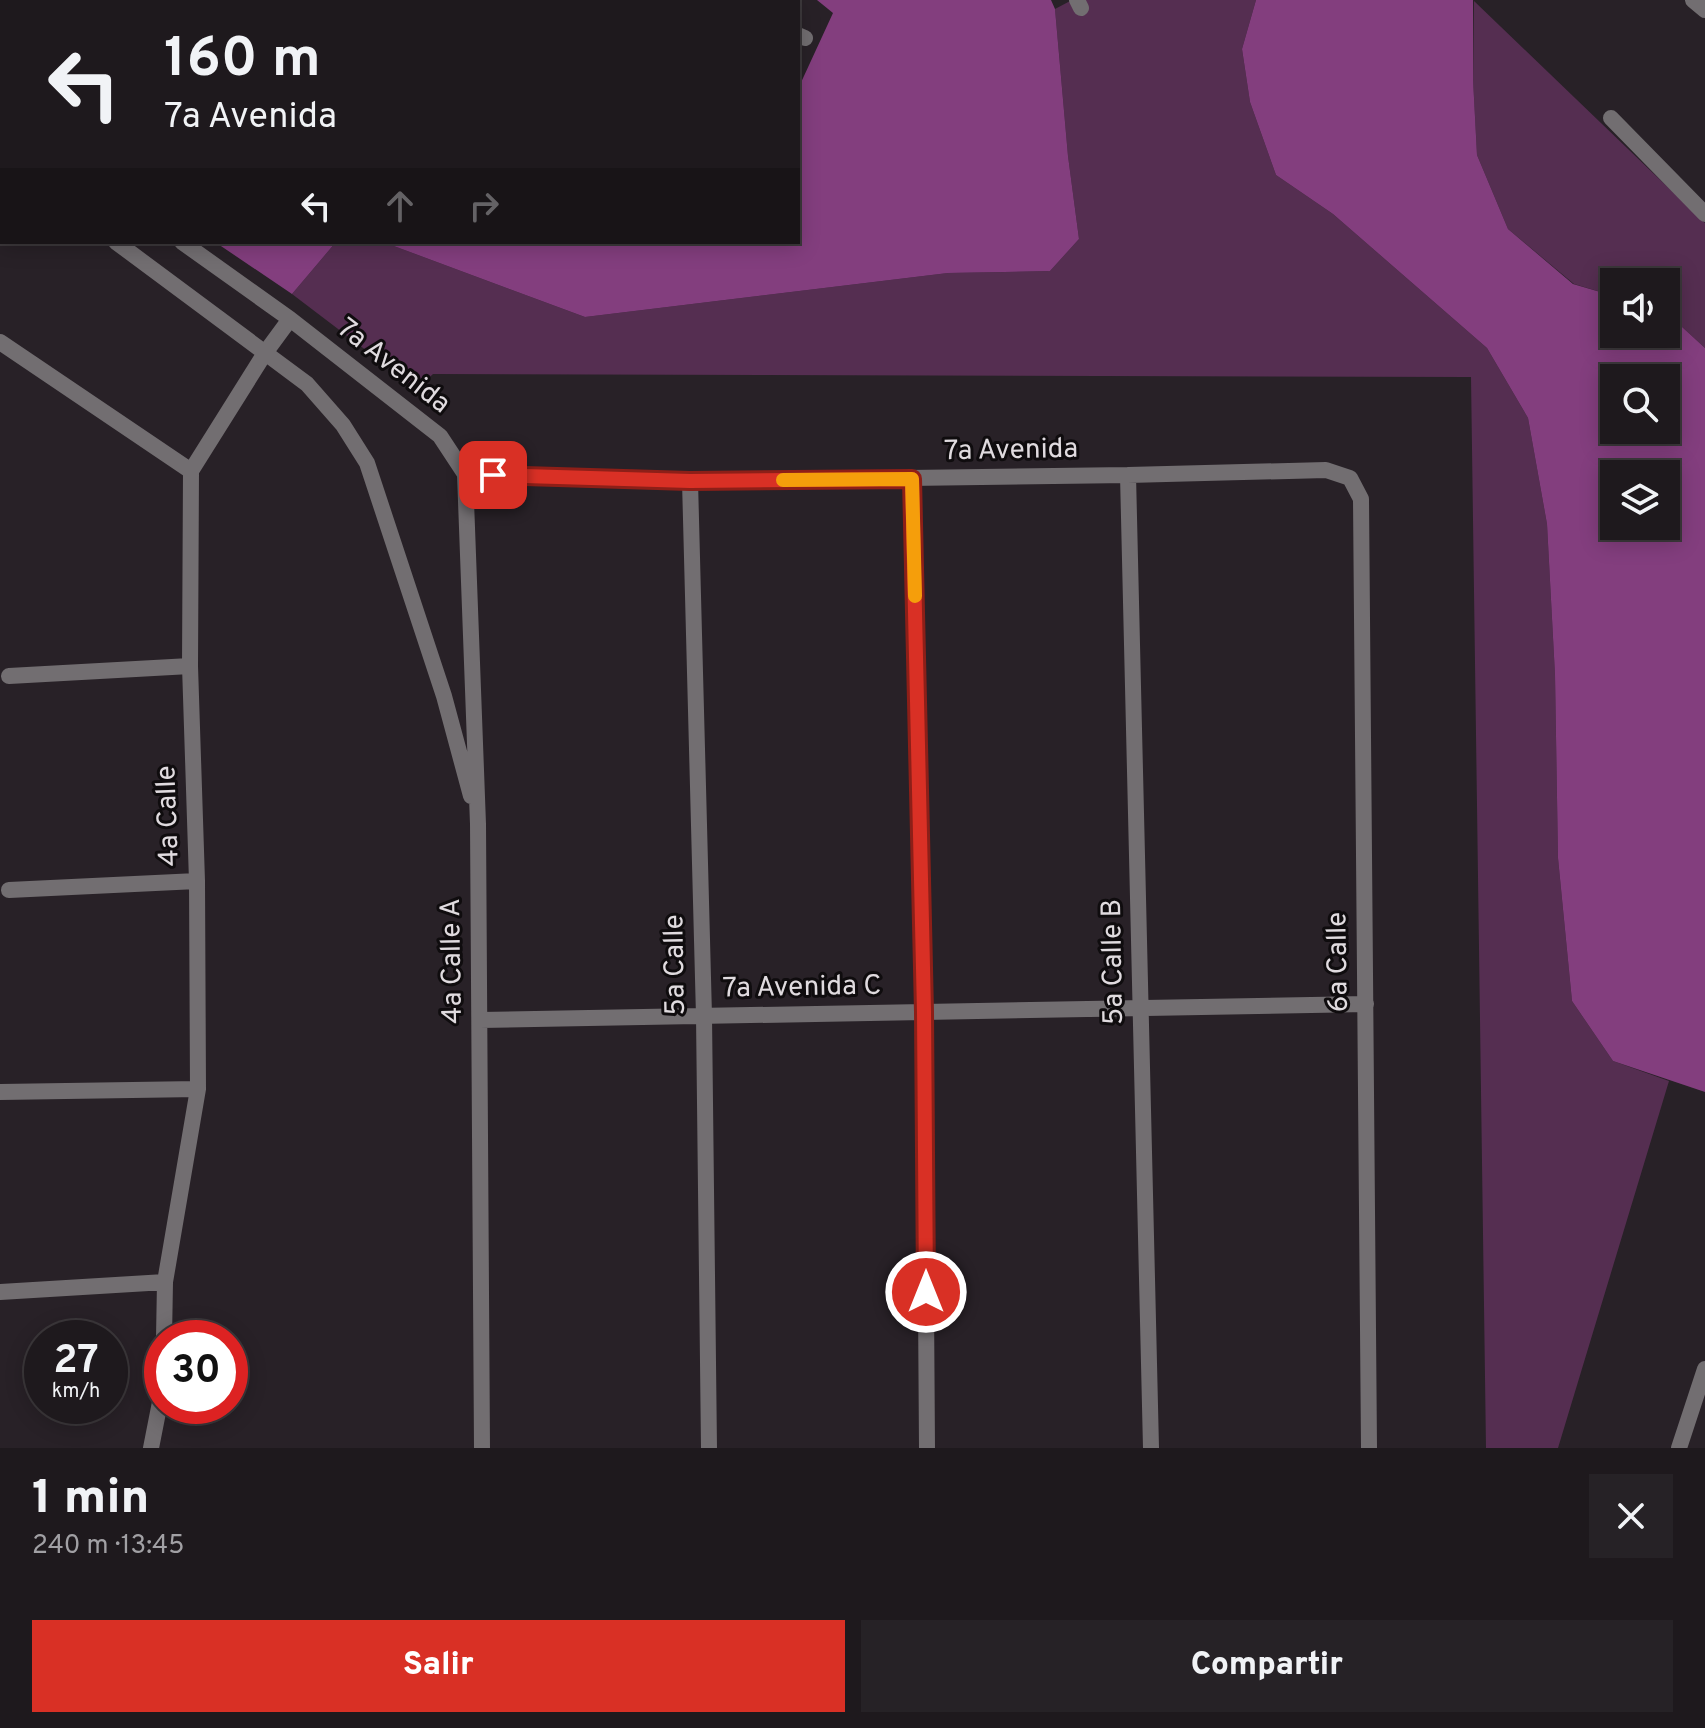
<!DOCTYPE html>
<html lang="es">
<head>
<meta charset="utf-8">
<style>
  body { margin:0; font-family:Overpass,sans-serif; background:#262226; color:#f1f3f6; height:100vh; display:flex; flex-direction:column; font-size:30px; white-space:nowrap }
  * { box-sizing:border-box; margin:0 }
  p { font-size:26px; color:#a1a0a4 }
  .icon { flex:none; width:44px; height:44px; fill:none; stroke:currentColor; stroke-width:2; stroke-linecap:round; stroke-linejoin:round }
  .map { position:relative; height:1448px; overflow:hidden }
  .panel { display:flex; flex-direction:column; background:#1e191d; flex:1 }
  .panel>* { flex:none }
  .top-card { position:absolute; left:0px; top:0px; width:800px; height:244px; box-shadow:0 4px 20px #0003,0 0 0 2px #3c383b; background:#1e191d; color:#f1f3f6; overflow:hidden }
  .buttons { position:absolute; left:1600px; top:268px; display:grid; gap:16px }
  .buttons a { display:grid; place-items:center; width:80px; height:80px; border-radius:0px; background:#1e191d; box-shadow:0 4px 20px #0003,0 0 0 2px #3c383b; font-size:40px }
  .speed { position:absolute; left:24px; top:1320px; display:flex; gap:16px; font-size:40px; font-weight:700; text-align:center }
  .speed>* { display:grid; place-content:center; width:104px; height:104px; border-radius:50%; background:#1e191d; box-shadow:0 4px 20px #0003,0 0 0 2px #3c383b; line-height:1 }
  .speed small { font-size:20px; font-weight:400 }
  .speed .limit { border:12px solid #d22; background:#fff; color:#111 }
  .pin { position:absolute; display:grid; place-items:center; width:68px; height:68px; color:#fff; margin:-34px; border-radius:16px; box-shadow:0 4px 12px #0006 }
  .me { position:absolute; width:88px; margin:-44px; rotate:0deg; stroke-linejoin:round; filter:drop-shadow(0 0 6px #0008) }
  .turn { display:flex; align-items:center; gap:28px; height:168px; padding:0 32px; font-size:36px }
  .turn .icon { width:104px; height:104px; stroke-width:2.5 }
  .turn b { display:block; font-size:56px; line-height:68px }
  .lanes { display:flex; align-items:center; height:76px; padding:0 32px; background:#0003; justify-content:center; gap:40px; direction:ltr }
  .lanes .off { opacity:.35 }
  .round { display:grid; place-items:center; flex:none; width:84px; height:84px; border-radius:0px; background:#262226 }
  .headline { display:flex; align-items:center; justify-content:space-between; height:136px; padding:0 32px }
  h1 { font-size:48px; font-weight:800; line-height:60px }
  .cta { display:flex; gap:16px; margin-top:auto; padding:16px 32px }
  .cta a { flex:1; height:92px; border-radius:0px; background:#d93025; color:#fff; font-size:32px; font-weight:800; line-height:92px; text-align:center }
  .cta a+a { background:#262226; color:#f1f3f6 }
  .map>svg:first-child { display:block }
</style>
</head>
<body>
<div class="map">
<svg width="1705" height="1448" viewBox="0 0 1705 1448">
  <rect width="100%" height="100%" fill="#282127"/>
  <!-- green -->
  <path fill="#552e51" d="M 1072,0 L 1256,0 L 1242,49 L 1250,102 L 1276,175 L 1333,214 L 1487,348 L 1528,418 L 1547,524 L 1555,675 L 1558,858 L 1572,1001 L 1613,1061 L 1669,1081 L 1558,1448 L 1486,1448 L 1471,377 L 433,374 L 417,389 L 292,294 L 336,242 L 383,242 L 585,317 L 948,273 L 1050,271 L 1079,239 L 1068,156 L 1055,9 Z
    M 1474,1 L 1705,223 L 1705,348 L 1681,326 L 1666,317 L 1666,282 L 1614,282 L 1614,296 L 1574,284 L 1508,229 L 1477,155 L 1473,79 Z"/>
  <!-- forest -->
  <path fill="#833e7e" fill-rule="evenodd" d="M 0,0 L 355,0 L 360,2 L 2,2 L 2,95 L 0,93 Z
    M 817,0 L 1051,0 L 1055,9 L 1068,156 L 1079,239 L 1050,271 L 948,273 L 585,317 L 383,242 L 798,242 L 798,89 L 833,13 Z
    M 1256,0 L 1473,0 L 1473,79 L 1477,155 L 1508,229 L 1573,284 L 1614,296 L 1614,334 L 1666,334 L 1666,317 L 1681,326 L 1705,348 L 1705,1092 L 1613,1061 L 1572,1001 L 1558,858 L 1555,675 L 1547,524 L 1528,418 L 1487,348 L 1333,214 L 1276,175 L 1250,102 L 1242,49 ZM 1614,378 L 1666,378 L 1666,430 L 1614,430 ZM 1614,474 L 1666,474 L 1666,526 L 1614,526 Z
    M 215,242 L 336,242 L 292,294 Z"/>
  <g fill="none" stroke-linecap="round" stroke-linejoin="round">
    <!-- street -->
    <path stroke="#726e71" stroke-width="16" d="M 728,0 L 732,2
      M 1077,0 L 1081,8
      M 1693,0 L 1705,10
      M 798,35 L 805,38
      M 0,111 L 2,113
      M 1611,118 L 1705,214
      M 0,156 L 2,158
      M 116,242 L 307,384 L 343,425 L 367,463 L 444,696 L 471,796
      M 182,242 L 290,319 L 440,436 L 465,474
      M 0,342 L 191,471
      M 465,474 L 690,481 L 1128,475 L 1326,470 L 1350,478 L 1361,499 L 1369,1448
      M 465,474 L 478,824 L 482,1448
      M 1128,475 L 1151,1448
      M 912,479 L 924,1012 L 927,1448
      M 690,481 L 704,1016 L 709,1448
      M 9,676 L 190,666
      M 9,890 L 197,881
      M 480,1020 L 1366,1004
      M 0,1092 L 198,1089
      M 0,1292 L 165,1282
      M 164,1338 L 165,1282 L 198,1089 L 197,881 L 190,666 L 191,471 L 265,353 L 290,319
      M 151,1448 L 162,1392
      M 1679,1448 L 1705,1369"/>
  </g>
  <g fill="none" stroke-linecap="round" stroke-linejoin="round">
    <defs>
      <path id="route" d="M 493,475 L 690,481 L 912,479 L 924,1012 L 926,1292"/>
    </defs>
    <!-- route casing -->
    <use href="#route" stroke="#8d1f18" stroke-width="20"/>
    <!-- route -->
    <use href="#route" stroke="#d93025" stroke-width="14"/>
    <!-- slow -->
    <path stroke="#f59e0b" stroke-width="14" d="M 783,480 L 912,479 L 915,596"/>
  </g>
  <g text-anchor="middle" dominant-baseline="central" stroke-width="6" stroke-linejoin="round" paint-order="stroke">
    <!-- street labels -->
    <g font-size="28" fill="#e0dbdf" stroke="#0f0c0e">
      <text transform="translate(393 367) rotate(38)">7a Avenida</text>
      <text transform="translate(1011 451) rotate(-1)">7a Avenida</text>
      <text transform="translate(169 816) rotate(-92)">4a Calle</text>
      <text transform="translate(453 961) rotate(-91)">4a Calle A</text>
      <text transform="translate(1114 962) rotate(-91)">5a Calle B</text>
      <text transform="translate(1339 962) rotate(-91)">6a Calle</text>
      <text transform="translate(676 965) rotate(-91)">5a Calle</text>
      <text transform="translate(802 988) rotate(-1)">7a Avenida C</text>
    </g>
  </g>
</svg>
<div class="buttons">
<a><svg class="icon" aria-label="sound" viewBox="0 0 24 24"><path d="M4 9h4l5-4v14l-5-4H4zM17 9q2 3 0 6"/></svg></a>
<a><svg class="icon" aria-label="search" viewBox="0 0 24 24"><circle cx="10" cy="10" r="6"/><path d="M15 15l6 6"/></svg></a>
<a><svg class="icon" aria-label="layers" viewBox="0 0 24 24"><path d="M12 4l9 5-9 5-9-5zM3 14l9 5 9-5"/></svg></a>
</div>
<div class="speed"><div>27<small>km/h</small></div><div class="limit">30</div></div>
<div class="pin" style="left:493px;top:475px;background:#d93025"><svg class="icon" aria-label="arrive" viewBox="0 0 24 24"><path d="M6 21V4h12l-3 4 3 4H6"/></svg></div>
<svg class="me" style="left:926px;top:1292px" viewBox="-20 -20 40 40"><circle r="17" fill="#d93025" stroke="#fff" stroke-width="3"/><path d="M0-11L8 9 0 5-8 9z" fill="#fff"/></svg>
<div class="top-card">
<div class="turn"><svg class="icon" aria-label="left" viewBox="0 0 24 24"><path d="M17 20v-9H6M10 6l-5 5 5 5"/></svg><div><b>160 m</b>7a Avenida</div></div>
<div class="lanes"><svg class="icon" aria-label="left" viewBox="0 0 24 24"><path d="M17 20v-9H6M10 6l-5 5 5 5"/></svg><svg class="icon off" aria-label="ahead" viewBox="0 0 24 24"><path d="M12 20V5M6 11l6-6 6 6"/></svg><svg class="icon off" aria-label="right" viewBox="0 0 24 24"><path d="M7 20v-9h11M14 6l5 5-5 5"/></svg></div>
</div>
</div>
<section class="panel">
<div class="headline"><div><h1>1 min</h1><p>240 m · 13:45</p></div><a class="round"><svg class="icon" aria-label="close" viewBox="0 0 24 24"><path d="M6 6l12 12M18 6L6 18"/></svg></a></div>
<div class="cta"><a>Salir</a><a>Compartir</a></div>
</section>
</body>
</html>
